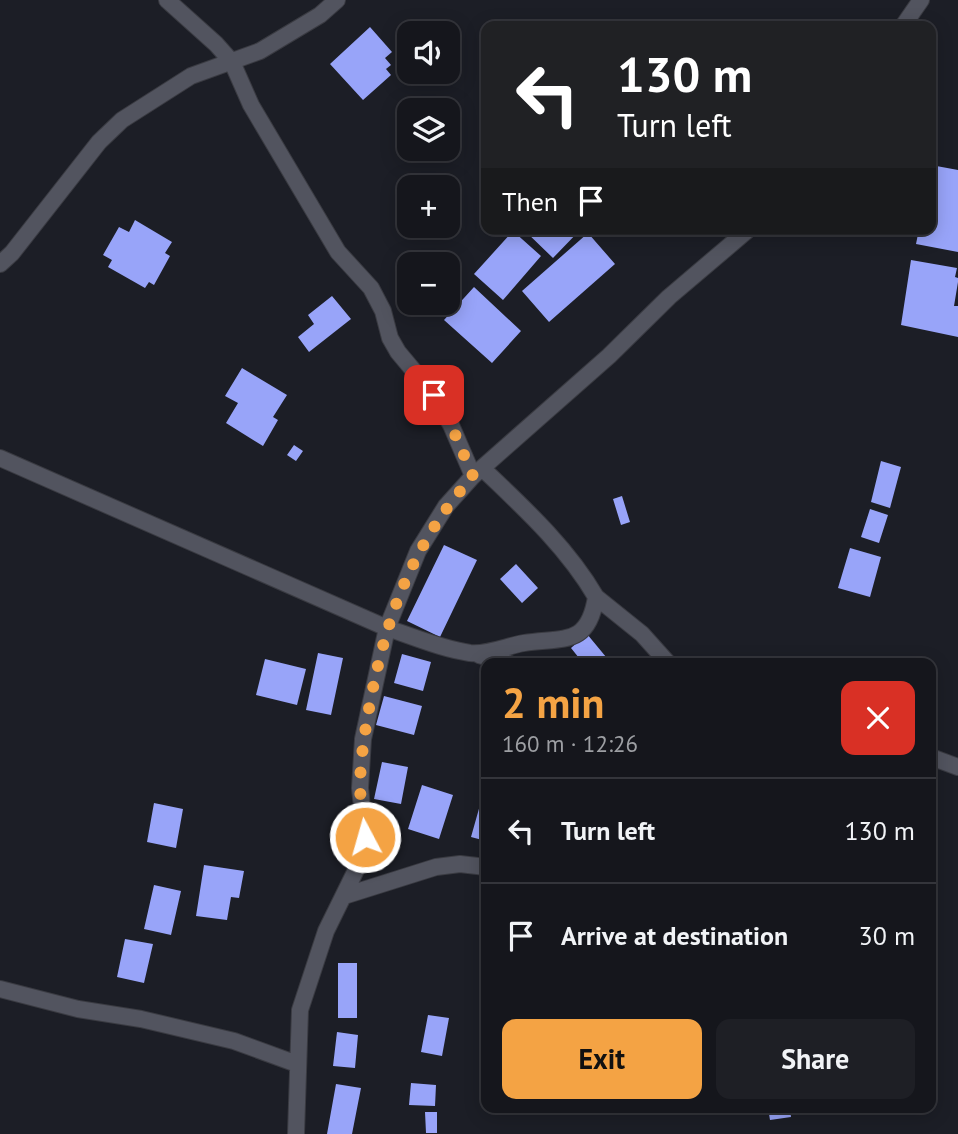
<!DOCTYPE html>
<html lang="en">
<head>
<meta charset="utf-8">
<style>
  body { margin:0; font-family:"PT Sans",sans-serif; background:#1e1f25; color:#f1f3f6; height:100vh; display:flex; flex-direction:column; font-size:26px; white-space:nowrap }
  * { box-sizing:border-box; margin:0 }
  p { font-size:23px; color:#9d9fa3 }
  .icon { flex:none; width:38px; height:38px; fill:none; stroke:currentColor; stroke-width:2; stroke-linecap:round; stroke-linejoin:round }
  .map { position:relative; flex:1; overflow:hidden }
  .panel { position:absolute; left:481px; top:658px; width:455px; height:455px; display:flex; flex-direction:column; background:#15161c; border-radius:14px; box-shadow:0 4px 18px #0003,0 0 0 2px #34353b }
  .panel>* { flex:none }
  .hud { position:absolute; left:481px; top:21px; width:455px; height:214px; border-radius:14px; box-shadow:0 4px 18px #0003,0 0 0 2px #34353b; background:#202124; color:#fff; overflow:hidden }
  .fabs { position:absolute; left:397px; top:21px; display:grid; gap:14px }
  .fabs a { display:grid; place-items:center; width:63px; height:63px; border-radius:14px; background:#15161c; box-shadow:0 4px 18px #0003,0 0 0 2px #34353b; font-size:35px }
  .pin { position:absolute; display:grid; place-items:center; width:60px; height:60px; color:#fff; margin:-30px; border-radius:14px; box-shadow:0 4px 10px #0006 }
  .me { position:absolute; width:77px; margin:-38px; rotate:354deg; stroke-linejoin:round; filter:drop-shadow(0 0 5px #0008) }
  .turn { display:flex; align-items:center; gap:24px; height:147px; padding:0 21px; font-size:32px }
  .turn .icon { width:91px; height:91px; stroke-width:2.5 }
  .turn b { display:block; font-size:49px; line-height:60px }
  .then { display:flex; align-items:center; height:66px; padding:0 21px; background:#0003; gap:14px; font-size:26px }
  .round { display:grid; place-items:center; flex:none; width:74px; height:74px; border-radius:14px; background:#1e1f25 }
  .summary { display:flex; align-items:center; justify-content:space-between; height:119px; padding:0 21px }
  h1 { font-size:42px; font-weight:800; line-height:52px; color:#f4a344 }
  .action { display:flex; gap:14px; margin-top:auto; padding:14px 21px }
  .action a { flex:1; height:80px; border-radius:14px; background:#f4a344; color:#111; font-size:28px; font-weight:800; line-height:80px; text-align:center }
  .action a+a { background:#1e1f25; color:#f1f3f6 }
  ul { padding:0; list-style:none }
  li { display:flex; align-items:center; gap:21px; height:105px; padding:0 21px; border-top:2px solid #34353b }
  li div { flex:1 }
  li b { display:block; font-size:26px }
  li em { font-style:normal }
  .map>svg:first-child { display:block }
</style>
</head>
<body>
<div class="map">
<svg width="958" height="1134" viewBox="0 0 958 1134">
  <rect width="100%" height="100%" fill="#1c1e26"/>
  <!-- building -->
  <path fill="#98a4f9" d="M 370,27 L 392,52 L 385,58 L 391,65 L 386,69 L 391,75 L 363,100 L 330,64 Z
    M 931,165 L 958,170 L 958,252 L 916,244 L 919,229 L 931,229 Z
    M 135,220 L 172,242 L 165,253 L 170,256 L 154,285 L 149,282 L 145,288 L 108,267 L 112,260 L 103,255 L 119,227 L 129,232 Z
    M 523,229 L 581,229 L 553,258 Z
    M 513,231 L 541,256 L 503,300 L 474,274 Z
    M 588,233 L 615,264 L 549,322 L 522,291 Z
    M 911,260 L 957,268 L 955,277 L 958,278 L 958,282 L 954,306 L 958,306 L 958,337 L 901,325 Z
    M 474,287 L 521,331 L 492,363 L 444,320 Z
    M 332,296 L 351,319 L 309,352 L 298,337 L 314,324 L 308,315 Z
    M 242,368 L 287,395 L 273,417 L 278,420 L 263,446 L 226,423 L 238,403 L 225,396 Z
    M 294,445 L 303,451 L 296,461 L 287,455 Z
    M 881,461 L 901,467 L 890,508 L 871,502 Z
    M 622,496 L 630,522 L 621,525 L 613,499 Z
    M 870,509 L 888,515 L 879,543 L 861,537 Z
    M 444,545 L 477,560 L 440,637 L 407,621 Z
    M 850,548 L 881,557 L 870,597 L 838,588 Z
    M 516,564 L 538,588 L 522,603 L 500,579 Z
    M 587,634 L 611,663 L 583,663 L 571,648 Z
    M 318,653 L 343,658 L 331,715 L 306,710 Z
    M 402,654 L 431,662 L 423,691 L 394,683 Z
    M 265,659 L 306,669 L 297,705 L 256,695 Z
    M 384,696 L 422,706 L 414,735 L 376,725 Z
    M 382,762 L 408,767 L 401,804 L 374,799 Z
    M 422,785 L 453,795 L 439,839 L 408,829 Z
    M 482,798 L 486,799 L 486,841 L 471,837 Z
    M 154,803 L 183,809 L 176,848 L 147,842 Z
    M 204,865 L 244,871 L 239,898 L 231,897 L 227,920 L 196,916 Z
    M 154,885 L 181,891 L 171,935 L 144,929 Z
    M 125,939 L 153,944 L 144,983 L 117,977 Z
    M 338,963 L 357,963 L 357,1018 L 338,1018 Z
    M 428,1015 L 449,1018 L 442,1056 L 421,1052 Z
    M 337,1032 L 358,1035 L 355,1068 L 333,1066 Z
    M 411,1083 L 436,1085 L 435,1106 L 409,1105 Z
    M 336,1084 L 361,1088 L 352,1134 L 327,1134 Z
    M 768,1108 L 790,1108 L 791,1117 L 770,1120 Z
    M 425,1112 L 437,1112 L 437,1133 L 426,1133 Z"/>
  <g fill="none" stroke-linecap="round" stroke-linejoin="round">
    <defs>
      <path id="minor" d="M 167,0 L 216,44 L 232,62 L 251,105 L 338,252 L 371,288 L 383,311 L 390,338 L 398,352 L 434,395 L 451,425 L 473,476
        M 903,26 L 921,0
        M 0,264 L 12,253 L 99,142 L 122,120 L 191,76 L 260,51 L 320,15 L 337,0
        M 0,458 L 387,628 C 414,637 442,649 470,653 C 487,655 507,646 524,643 C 563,637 588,647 596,597 C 567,547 523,507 482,468
        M 596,597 L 642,634 L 668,663
        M 479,655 L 508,663
        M 931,757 L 958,767
        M 344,896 L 436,867 L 460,864 L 486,867
        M 0,989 L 78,1009 L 141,1019 L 234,1041 L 297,1064
        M 296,1134 L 300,1010 L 326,931 L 357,868 L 365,837 L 360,788 L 363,739 L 387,628 L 418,551 L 446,506 L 473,476 L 609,356 L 669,297 L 749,229"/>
    </defs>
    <!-- minor casing -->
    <use href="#minor" stroke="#3a3b42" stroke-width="18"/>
    <!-- minor -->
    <use href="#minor" stroke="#52545f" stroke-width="16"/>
  </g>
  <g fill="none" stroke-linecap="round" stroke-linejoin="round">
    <!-- route -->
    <path stroke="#f4a344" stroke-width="12" stroke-dasharray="0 21.6" d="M 365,837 C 364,821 361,805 360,789 C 360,760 365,731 370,703 C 387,614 412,545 473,476 L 451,425 L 434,395"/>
  </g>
</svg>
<div class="fabs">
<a><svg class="icon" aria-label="sound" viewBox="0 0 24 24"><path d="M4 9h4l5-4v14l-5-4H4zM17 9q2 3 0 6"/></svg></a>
<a><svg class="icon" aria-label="layers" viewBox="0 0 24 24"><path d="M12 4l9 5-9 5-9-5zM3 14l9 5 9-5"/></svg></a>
<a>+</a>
<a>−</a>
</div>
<div class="pin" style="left:434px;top:395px;background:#d93025"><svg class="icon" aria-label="arrive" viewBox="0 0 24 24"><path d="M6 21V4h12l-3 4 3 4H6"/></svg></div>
<svg class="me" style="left:365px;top:837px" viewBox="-20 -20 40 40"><circle r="17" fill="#f4a344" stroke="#fff" stroke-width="3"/><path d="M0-11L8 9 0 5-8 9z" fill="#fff"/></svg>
<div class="hud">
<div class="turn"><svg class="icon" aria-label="left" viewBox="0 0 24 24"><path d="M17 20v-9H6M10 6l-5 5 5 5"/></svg><div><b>130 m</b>Turn left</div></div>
<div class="then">Then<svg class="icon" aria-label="arrive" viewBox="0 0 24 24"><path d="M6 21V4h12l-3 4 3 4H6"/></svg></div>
</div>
<section class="panel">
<div class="summary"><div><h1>2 min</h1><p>160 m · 12:26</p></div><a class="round" style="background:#d93025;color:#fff"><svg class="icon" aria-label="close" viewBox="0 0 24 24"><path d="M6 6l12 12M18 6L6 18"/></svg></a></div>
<ul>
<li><svg class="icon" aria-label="left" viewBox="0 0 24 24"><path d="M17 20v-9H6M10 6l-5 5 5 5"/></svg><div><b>Turn left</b></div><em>130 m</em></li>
<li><svg class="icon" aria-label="arrive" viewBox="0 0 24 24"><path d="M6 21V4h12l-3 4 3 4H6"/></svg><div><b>Arrive at destination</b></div><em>30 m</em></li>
</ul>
<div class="action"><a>Exit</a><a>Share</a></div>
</section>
</div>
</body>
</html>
